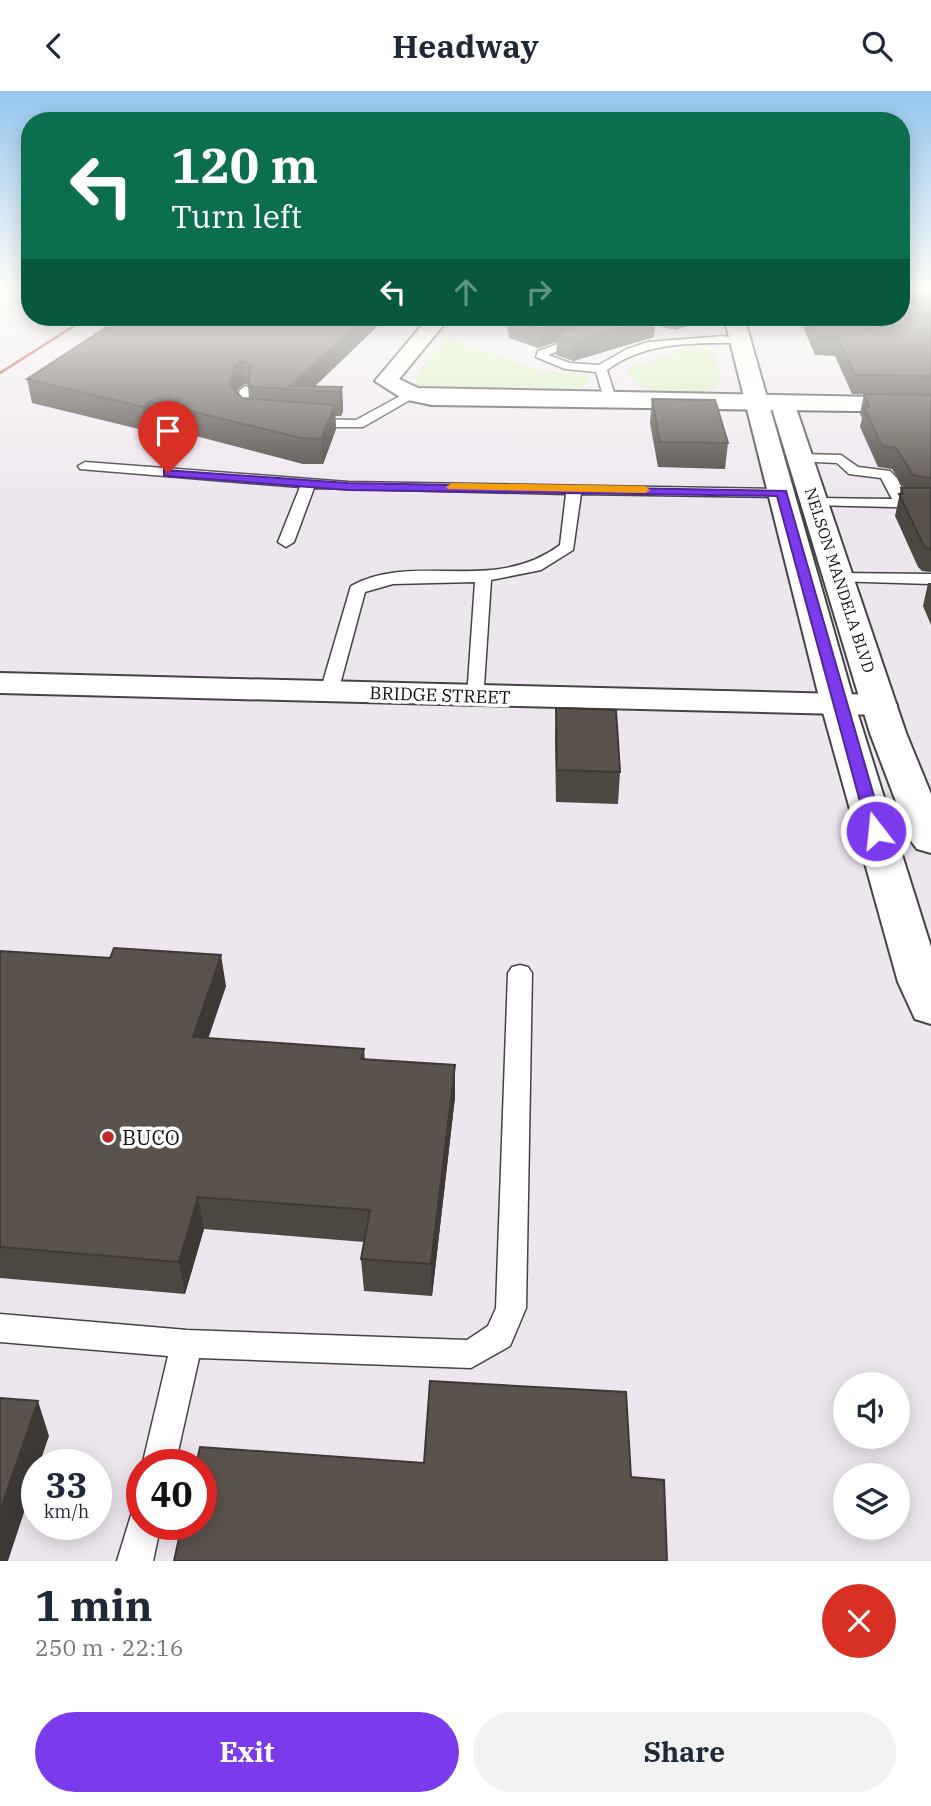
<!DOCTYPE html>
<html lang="en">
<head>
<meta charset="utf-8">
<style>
  body { margin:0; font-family:"IBM Plex Serif",serif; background:#f2f2f3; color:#1f2937; height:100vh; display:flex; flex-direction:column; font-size:26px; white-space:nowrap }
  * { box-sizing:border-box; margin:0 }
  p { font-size:23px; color:#747a83 }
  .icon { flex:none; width:38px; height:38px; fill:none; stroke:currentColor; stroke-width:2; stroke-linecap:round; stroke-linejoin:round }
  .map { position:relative; height:1470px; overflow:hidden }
  .side { display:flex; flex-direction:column; background:#fff; flex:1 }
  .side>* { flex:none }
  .top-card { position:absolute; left:21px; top:21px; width:889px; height:214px; border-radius:28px; box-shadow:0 4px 18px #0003; background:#0b6e4f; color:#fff; overflow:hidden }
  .controls { position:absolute; left:833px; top:1281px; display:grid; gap:14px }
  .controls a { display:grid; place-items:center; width:77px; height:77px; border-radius:50%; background:#fff; box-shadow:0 4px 18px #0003; font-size:35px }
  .speed { position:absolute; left:21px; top:1358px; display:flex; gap:14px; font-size:35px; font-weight:700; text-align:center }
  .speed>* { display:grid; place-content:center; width:91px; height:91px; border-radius:50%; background:#fff; box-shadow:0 4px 18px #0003; line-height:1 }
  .speed small { font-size:18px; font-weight:400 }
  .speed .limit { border:10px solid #d22; background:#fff; color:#111 }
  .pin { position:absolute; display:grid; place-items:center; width:60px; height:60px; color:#fff; margin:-72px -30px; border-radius:50% 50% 50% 0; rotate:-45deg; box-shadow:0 0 7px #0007 }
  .pin .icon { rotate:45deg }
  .me { position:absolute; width:77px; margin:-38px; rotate:344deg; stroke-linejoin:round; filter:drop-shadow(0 0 5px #0008) }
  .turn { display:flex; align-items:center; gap:24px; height:147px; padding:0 35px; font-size:32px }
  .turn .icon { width:91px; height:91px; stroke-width:2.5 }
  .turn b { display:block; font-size:49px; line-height:60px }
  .lanes { display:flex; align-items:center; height:66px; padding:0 35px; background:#0003; justify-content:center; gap:35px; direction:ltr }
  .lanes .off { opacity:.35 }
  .round { display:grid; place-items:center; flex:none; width:74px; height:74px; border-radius:37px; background:#f2f2f3 }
  .summary { display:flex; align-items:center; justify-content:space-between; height:119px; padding:0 35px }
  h1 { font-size:42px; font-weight:800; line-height:52px }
  .action { display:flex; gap:14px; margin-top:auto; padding:14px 35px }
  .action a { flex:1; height:80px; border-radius:42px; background:#7c3aed; color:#fff; font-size:28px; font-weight:800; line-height:80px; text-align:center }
  .action a+a { background:#f2f2f3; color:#1f2937 }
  header { display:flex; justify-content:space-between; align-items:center; height:91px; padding:0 35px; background:#fff; font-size:32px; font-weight:800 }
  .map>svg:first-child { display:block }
</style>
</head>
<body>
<header><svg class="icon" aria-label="back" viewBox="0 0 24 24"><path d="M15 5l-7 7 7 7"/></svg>Headway<svg class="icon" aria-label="search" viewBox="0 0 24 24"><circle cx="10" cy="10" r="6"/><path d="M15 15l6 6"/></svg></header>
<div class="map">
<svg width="931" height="1470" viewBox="0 0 931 1470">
  <rect width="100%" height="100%" fill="#fffdf5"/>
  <!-- industrial -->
  <path fill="#eee6ef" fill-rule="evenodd" d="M 0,200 L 30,200 L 30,226 L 901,226 L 931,200 L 931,1470 L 0,1470 ZM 845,1293 L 898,1293 L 898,1346 L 845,1346 ZM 37,1374 L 96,1374 L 96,1433 L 37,1433 ZM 142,1374 L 201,1374 L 201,1433 L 142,1433 ZM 845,1384 L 898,1384 L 898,1437 L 845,1437 Z"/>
  <!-- green -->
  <path fill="#d5ebbd" d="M 447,246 L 539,279 L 587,284 L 589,293 L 554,302 L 422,298 L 414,295 L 416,283 Z
    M 696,253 L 714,258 L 722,291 C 703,312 643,306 627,283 L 630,276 L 677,262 L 673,260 Z"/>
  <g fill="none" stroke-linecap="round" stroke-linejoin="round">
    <defs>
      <path id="service" d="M 723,245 L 746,249 L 740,252 C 694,252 646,250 607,279 L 616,308 L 610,312 L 604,308 L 596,281 L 565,278 L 536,266 L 538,260 L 564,251 L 570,254 L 568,256 L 548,264 L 570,272 L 599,274 L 627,258 L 648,251 Z
        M 246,295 L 252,299 L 247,315 L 258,324 L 258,330 L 248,330 L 234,316 L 240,299 Z
        M 411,299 L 417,303 L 415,306 L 363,336 L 309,336 L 302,332 L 309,328 L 356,329 Z
        M 801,363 L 841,364 L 858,376 L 890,380 L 897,387 L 907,408 L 931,409 L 931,417 L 810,414 L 808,411 L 815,407 L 892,408 L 881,387 L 849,383 L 837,372 L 796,370 L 794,367 Z
        M 85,371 L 348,391 L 782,398 L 789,402 L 782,406 L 581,403 L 573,459 L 541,479 L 491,489 L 483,610 L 476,612 L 467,606 L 475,491 L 393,493 L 365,501 L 338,601 L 329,607 L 320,601 L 351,495 C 415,460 493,504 560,454 L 566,403 L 314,397 L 294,451 L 286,456 L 278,451 L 300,396 L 80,378 L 78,375 Z
        M 839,482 L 931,483 L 931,493 L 833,490 L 831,487 Z
        M 520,874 L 528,876 L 532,882 L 526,1217 L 510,1255 L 471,1277 L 199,1267 L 175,1374 L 142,1375 L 168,1265 L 0,1251 L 0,1223 L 187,1239 L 467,1249 L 488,1235 L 496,1217 L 508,882 L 512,876 Z
        M 142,1417 L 142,1433 L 161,1433 L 153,1470 L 117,1470 L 132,1421 Z"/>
      <path id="minor" d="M 429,226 L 450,226 L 399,288 L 418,297 L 931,307 L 931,321 L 432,314 L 403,308 L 375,290 Z
        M 0,582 L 880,604 L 892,607 L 897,614 L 892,621 L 880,624 L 0,602 Z"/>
      <path id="tertiary" d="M 724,226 L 744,226 L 855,614 L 931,856 L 931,933 L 915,928 L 898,891 L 821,614 Z
        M 783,307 L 791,309 L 795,314 L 906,642 L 931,703 L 931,762 L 917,758 L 911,750 L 870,642 L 771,314 L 775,309 Z"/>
    </defs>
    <!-- service casing -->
    <use href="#service" stroke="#444" stroke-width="3"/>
    <!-- minor casing -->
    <use href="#minor" stroke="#444" stroke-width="4"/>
    <!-- tertiary casing -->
    <use href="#tertiary" stroke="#444" stroke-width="4"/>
    <!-- service -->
    <use href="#service" fill="#fff" fill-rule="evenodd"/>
    <!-- minor -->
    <use href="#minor" fill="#fff" fill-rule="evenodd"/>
    <!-- tertiary -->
    <use href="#tertiary" fill="#fff" fill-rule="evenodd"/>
    <!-- rail -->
    <path stroke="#c4262e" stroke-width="2.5" d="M 0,282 L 88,226"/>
  </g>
  <!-- wall -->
  <path fill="#4d4742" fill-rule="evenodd" d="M 931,200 L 931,481 L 922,480 L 918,476 L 895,425 L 901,397 L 904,397 L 892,378 L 878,376 L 860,336 L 862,327 L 860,323 L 864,303 L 852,303 L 835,265 L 815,264 L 799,226 L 901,226 Z
    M 387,226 L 315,295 L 342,296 L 343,320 L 341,325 L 335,325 L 336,338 L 323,373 L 303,373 L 154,334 L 147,340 L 32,312 L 27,288 ZM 245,293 L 248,294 L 249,308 L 242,307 L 237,301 L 238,298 Z
    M 506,226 L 698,226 L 698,232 L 675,239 L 654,234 L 654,246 L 573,270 L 556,264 L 557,251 L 538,257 L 509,247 Z
    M 652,308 L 728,352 L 725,378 L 658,376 L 650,332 Z
    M 928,492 L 931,492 L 931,534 L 923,515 Z
    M 556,617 L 620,681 L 618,713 L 556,711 L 555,648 Z
    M 0,860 L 226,895 L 208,947 L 364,958 L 365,969 L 455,1006 L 432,1205 L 364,1200 L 361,1168 L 364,1151 L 204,1138 L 185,1203 L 0,1187 Z"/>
  <!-- shaded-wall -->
  <path fill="#3f3936" d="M 364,226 L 387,226 L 311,299 L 290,295 Z
    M 589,226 L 638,226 L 588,242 Z
    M 676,226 L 698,226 L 698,232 L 675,239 Z
    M 655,227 L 654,246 L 573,270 L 574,250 Z
    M 566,229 L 565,247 L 557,244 L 557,251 L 538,257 L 539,238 Z
    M 242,270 L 245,293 L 238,298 L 232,318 L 230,294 L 235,275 Z
    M 342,296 L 343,320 L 341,325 L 339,301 Z
    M 150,310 L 154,334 L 147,340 L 143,316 Z
    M 335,314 L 336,338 L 323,373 L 321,348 Z
    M 221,864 L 226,895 L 198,978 L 193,946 Z
    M 455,974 L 455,1006 L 432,1205 L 431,1173 Z
    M 198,1106 L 204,1138 L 185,1203 L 179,1171 Z
    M 38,1310 L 49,1345 L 39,1374 L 37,1374 L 37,1382 L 8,1470 L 0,1470 L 0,1420 Z"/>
  <!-- building -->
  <path fill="#5a524d" stroke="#3f3936" stroke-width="2" d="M 901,200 L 931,200 L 931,285 L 855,284 L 838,246 L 818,246 L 809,226 L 901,226 Z
    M 122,226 L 364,226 L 290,295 L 342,296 L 339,301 L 253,296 L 248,291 L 251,274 L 242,270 L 235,275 L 230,294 L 242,307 L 335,314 L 321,348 L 301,347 L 150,310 L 143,316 L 27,288 Z
    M 509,226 L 589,226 L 589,227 L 597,230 L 622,226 L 655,227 L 574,250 L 557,244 L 573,236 L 566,229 L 539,238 L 509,227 Z
    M 864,303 L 931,304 L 931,387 L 913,384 L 896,357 L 882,355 L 864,316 L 869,316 Z
    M 652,308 L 715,309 L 728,352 L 660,351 Z
    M 901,397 L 931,397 L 931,458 L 926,457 L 923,453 L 899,403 L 903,403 Z
    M 556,617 L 616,619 L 620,681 L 557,679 Z
    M 114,857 L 221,864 L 193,946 L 364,958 L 361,968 L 455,974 L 431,1173 L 361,1168 L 370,1119 L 198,1106 L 179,1171 L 0,1156 L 0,860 L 110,867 Z
    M 430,1290 L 626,1301 L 631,1386 L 664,1389 L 667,1470 L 174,1470 L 182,1433 L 201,1433 L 201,1374 L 196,1374 L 200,1356 L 424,1372 Z
    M 0,1307 L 38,1310 L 0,1420 Z"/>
  <!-- sky -->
  <linearGradient id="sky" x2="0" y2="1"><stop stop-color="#95c6ee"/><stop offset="0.49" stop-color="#fffefa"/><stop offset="1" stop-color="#fffefa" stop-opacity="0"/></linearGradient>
  <rect width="931" height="406" fill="url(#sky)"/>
  <!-- route -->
  <path fill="#7c3aed" stroke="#51269a" stroke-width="2" d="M 164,379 L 348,392 L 786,400 L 884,740 L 876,745 L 868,740 L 777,405 L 348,399 L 168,385 L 164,384 Z"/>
  <!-- slow -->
  <path fill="#f59e0b" d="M 452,392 L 645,395 L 650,399 L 645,402 L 448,398 L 446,396 Z"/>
  <!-- markers -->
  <circle fill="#c4262e" stroke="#fff" stroke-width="2.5" cx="108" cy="1046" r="7"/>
  <g text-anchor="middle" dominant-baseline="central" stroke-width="7" stroke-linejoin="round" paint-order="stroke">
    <!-- far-street labels -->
    <g font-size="16" fill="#111" stroke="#fff">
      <text transform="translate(840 489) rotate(72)">NELSON MANDELA BLVD</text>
    </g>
    <!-- street labels -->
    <g font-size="18" fill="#111" stroke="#fff">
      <text transform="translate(440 604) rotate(2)">BRIDGE STREET</text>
    </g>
    <!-- near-poi labels -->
    <g font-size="21" fill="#111" stroke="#fff" text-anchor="start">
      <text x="122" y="1046">BUCO</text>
    </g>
  </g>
</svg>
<div class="controls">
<a><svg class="icon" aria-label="sound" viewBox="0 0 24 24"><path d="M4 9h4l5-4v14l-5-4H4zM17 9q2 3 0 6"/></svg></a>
<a><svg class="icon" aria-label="layers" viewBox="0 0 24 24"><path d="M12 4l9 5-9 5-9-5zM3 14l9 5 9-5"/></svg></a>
</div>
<div class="speed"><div>33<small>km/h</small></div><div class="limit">40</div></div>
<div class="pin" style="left:168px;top:382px;background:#d93025"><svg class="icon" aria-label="arrive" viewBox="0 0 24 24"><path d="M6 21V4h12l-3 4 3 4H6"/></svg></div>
<svg class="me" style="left:876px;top:740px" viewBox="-20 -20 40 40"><circle r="17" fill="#7c3aed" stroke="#fff" stroke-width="3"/><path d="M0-11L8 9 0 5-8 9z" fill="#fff"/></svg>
<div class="top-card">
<div class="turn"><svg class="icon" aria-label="left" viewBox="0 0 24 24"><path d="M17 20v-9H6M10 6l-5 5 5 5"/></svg><div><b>120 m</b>Turn left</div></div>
<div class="lanes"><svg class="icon" aria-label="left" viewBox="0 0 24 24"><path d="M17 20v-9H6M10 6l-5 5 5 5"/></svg><svg class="icon off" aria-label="ahead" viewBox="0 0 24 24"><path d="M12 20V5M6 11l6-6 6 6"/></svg><svg class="icon off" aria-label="right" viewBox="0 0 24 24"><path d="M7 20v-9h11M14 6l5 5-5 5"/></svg></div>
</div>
</div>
<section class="side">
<div class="summary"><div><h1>1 min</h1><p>250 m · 22:16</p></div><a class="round" style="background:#d93025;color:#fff"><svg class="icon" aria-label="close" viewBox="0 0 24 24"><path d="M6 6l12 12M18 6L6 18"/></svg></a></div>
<div class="action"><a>Exit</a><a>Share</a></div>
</section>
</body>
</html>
